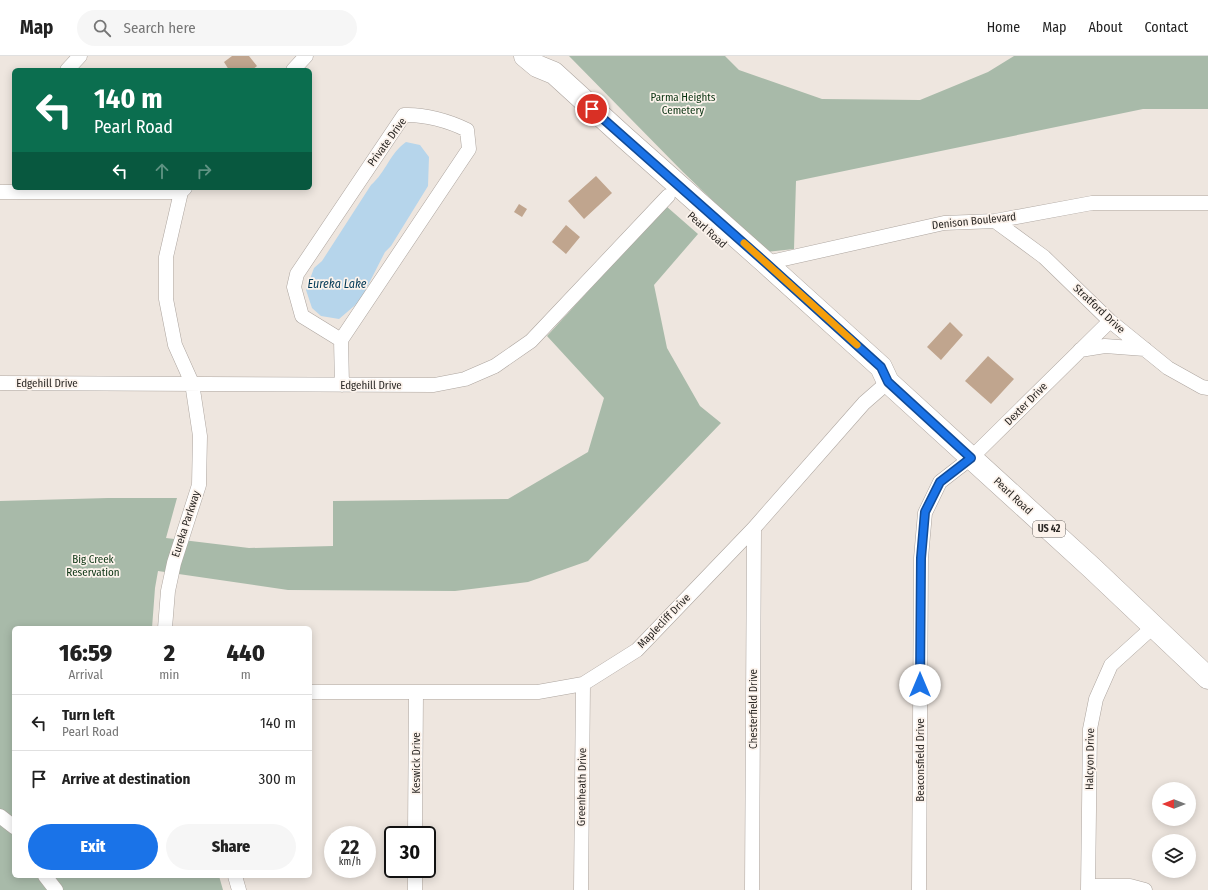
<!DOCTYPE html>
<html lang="en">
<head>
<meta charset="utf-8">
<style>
  body { margin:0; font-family:"Fira Sans Condensed",sans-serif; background:#f6f6f6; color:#222; height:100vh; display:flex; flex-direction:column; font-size:15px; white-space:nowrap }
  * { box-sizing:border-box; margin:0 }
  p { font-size:13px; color:#767676 }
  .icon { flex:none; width:22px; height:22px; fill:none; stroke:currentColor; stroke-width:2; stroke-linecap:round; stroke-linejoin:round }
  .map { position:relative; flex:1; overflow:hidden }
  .sheet { position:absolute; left:12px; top:570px; width:300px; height:252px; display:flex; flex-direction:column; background:#fff; border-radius:6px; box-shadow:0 2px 10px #0003 }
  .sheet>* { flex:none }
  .guide { position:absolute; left:12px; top:12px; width:300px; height:122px; border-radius:6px; box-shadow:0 2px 10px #0003; background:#0b6e4f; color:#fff; overflow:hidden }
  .needle { width:26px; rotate:270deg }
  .fabs { position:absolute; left:1152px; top:726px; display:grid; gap:8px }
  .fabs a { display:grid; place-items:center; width:44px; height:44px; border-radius:50%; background:#fff; box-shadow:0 2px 10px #0003; font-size:20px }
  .speed { position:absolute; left:324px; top:770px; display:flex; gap:8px; font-size:20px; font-weight:700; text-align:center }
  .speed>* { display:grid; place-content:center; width:52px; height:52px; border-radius:50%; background:#fff; box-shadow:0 2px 10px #0003; line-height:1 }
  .speed small { font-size:10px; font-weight:400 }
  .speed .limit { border:2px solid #111; border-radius:6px; background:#fff; color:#111 }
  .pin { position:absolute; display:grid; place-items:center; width:34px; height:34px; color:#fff; margin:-17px; border:2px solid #fff; border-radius:50%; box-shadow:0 1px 4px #0007 }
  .me { position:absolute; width:44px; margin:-22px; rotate:0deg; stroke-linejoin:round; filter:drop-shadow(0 0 3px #0008) }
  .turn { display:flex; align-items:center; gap:14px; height:84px; padding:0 16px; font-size:18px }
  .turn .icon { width:52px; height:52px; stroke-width:2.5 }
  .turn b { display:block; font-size:28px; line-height:34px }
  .lanes { display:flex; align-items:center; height:38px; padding:0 16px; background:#0003; justify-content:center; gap:20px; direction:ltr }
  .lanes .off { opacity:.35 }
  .eta { display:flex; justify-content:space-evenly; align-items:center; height:68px; text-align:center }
  .eta b { font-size:24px; font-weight:800; line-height:28px }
  .button { display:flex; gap:8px; margin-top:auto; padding:8px 16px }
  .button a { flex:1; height:46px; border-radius:24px; background:#1a73e8; color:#fff; font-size:16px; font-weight:800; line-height:46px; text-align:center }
  .button a+a { background:#f6f6f6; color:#222 }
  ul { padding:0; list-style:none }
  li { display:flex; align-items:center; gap:12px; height:56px; padding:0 16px; border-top:1px solid #e0e0e0 }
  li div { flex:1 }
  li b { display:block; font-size:15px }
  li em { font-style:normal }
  header { display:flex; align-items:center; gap:24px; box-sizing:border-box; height:56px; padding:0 20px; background:#fff; border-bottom:1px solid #e0e0e0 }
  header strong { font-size:19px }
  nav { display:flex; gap:22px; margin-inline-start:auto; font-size:14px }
  .search { width:280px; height:36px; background:#f6f6f6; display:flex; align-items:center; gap:10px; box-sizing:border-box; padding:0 14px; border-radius:22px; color:#767676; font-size:15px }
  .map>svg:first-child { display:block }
</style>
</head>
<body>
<header>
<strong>Map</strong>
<div class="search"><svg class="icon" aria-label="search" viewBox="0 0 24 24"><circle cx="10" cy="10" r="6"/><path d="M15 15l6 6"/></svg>Search here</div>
<nav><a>Home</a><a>Map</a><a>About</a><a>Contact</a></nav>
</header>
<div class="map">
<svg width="1208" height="834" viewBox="0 0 1208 834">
  <rect width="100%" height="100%" fill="#eee6df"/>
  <!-- green -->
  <path fill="#a8baa9" d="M 569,0 L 725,0 L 739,14 L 822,43 L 920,44 L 988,16 L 1014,0 L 1208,0 L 1208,53 L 1143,53 L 796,125 L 794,193 L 766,196 L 683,116 Z
    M 666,150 L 698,178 L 654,229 L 667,292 L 700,350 L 721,367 L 588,505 L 528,526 L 455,535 L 288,534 L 158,515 L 155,532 L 152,572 L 14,572 L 14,820 L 219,820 L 223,834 L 0,834 L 0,445 L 108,442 L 177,442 L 166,482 L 249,492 L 333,490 L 333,445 L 508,443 L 588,396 L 604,342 L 547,280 Z"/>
  <!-- water -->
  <path fill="#b6d5eb" d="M 406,86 L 420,89 L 429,101 L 428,130 L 391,190 L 385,196 L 360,245 L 339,263 L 321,260 L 312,252 L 306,234 L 314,212 L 322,205 L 371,129 C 386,116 390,97 406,86 Z"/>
  <!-- building -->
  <path fill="#c0a58e" d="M 232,0 L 249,0 L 257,10 L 252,14 L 229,14 L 224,6 Z
    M 596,120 L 612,137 L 584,163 L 568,145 Z
    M 519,148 L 527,153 L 522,161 L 514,156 Z
    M 566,169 L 580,181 L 566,198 L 552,186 Z
    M 950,266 L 963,279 L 941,304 L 927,291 Z
    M 988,300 L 1014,323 L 991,348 L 965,325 Z"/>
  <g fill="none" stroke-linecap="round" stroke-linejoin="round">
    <defs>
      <path id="minor" d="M 67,14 L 80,0
        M 293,14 L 306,0
        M 0,136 L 181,136
        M 995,165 L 1044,201 L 1110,265 L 1168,312 L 1202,331 L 1208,332
        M 766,207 L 944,167 L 995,165 L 1092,147 L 1208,147
        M 341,284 L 302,260 L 294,231 L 297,218 L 404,59 C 424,58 449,65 467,74 L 469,93 L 341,284 L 342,329
        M 1080,294 L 1105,290 L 1145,293
        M 0,327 L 434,329 L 465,323 L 495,310 L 531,285 L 668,140
        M 165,572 L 168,535 L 174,507 L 199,429 L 200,380 L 192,327 L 175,289 L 166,243 L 166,201 L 181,136 L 185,132
        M 310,636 L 538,636 L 583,628 L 637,594 L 754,472 L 864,347 L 888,326
        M 0,760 L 14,771
        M 415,779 L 416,636
        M 45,820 L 56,834
        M 235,820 L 239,834
        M 1088,830 L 1130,830 L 1145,834
        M 415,834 L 415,813
        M 581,834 L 583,628
        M 752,834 L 754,472
        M 919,834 L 921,502 L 925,457 L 940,426 L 971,402 L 1110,265
        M 1088,834 L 1090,673 L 1096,643 L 1111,609 L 1153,571"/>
      <path id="primary" d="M 525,0 L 537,10 L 554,17 L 623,80 L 766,207 L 881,311 L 888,326 L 1092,512 L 1208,622"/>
    </defs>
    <!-- minor casing -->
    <use href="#minor" stroke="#ada59f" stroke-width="15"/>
    <!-- primary casing -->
    <use href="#primary" stroke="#ada59f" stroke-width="23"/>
    <!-- minor -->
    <use href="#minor" stroke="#fff" stroke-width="14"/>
    <!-- primary -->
    <use href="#primary" stroke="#fff" stroke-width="22"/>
  </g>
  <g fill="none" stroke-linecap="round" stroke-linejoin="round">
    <defs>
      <path id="route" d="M 592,53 L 766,207 L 881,311 L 888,326 L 971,402 L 940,426 L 925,456 L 921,502 L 920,629"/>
    </defs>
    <!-- route casing -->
    <use href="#route" stroke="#114b97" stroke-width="10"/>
    <!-- route -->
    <use href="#route" stroke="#1a73e8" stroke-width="7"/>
    <!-- slow -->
    <path stroke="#f59e0b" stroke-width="7" d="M 744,187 L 857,289"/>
  </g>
  <g text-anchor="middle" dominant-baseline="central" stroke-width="3.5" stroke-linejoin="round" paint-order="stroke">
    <!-- shield labels -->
    <rect fill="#fcf3ec" stroke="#6a6561" stroke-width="1" x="1033" y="465" width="32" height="16" rx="3"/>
    <g font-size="10" font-weight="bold" fill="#2b2825">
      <text x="1049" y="473">US 42</text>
    </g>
    <!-- park labels -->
    <g font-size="11" fill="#083210" stroke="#fcf3ec">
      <text x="683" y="41">Parma Heights<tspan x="683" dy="13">Cemetery</tspan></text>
      <text x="93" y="503">Big Creek<tspan x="93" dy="13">Reservation</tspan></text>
    </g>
    <!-- street labels -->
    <g font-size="11" fill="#2b2825" stroke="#fcf3ec">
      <text transform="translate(387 86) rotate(-54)">Private Drive</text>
      <text transform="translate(974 165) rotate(-6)">Denison Boulevard</text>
      <text transform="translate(707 174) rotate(42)">Pearl Road</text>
      <text transform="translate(1099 253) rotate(43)">Stratford Drive</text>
      <text x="47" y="327">Edgehill Drive</text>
      <text x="371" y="329">Edgehill Drive</text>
      <text transform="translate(1026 348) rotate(-45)">Dexter Drive</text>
      <text transform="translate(1013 440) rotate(43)">Pearl Road</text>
      <text transform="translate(186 468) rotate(-72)">Eureka Parkway</text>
      <text transform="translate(664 565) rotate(-46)">Maplecliff Drive</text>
      <text transform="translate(753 653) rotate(-90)">Chesterfield Drive</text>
      <text transform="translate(1090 703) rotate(-89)">Halcyon Drive</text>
      <text transform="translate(920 704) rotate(-90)">Beaconsfield Drive</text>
      <text transform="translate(416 707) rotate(-90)">Keswick Drive</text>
      <text transform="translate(582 731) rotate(-89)">Greenheath Drive</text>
    </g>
    <!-- water labels -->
    <g font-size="12" font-style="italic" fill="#003856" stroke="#fcf3ec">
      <text x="337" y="228">Eureka Lake</text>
    </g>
  </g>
</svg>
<div class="fabs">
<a><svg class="needle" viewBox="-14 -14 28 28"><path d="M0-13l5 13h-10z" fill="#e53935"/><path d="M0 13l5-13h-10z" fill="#767676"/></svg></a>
<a><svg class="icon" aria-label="layers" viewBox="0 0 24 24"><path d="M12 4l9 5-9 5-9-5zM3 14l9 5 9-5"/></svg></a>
</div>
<div class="speed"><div>22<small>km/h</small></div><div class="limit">30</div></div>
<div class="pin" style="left:592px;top:53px;background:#d93025"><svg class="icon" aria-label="arrive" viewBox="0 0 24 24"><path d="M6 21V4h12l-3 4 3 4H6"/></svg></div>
<svg class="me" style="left:920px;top:629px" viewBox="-20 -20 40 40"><circle r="19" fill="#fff"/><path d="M0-13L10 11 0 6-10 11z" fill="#1a73e8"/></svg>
<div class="guide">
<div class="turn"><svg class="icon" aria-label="left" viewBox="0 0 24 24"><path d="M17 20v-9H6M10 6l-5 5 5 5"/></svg><div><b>140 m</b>Pearl Road</div></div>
<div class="lanes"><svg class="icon" aria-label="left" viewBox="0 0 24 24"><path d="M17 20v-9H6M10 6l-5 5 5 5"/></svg><svg class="icon off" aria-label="ahead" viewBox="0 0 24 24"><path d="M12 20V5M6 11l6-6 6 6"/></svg><svg class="icon off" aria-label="right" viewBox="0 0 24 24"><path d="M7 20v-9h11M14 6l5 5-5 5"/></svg></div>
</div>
<section class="sheet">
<div class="eta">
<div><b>16:59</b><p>Arrival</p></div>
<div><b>2</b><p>min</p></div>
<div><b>440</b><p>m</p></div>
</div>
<ul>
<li><svg class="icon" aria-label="left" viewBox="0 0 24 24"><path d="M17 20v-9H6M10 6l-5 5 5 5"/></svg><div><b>Turn left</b><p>Pearl Road</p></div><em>140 m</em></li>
<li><svg class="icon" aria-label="arrive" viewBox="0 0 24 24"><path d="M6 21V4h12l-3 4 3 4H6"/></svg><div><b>Arrive at destination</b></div><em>300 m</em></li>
</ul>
<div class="button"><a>Exit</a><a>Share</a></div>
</section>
</div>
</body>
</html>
